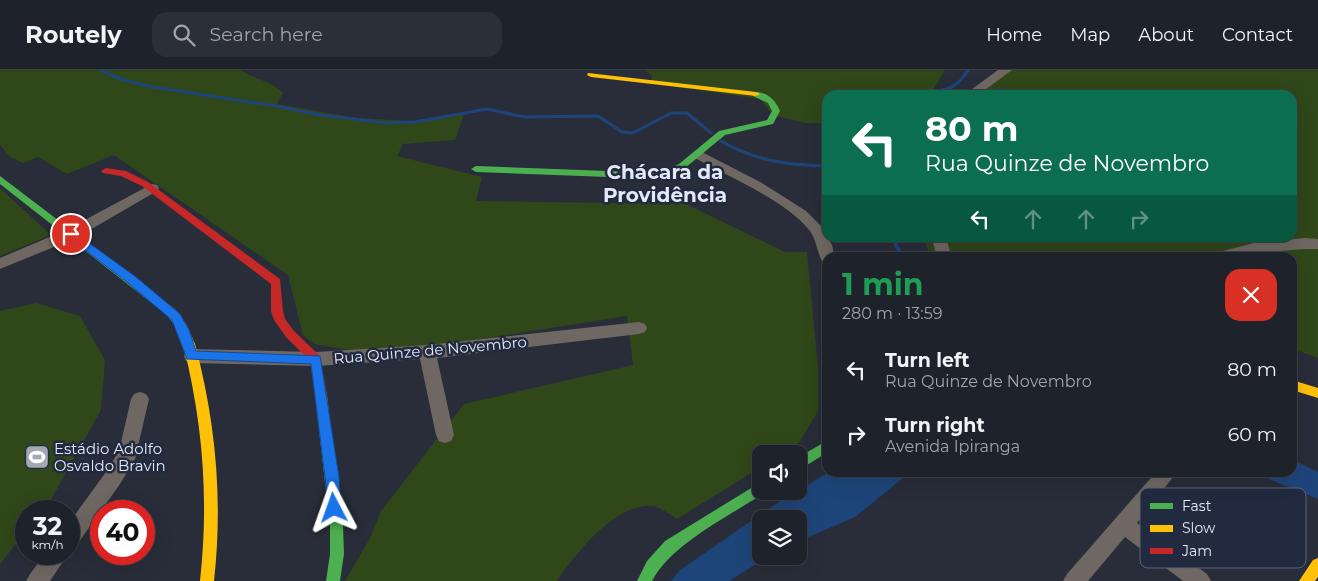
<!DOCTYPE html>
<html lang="en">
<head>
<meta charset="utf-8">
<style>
  body { margin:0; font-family:Montserrat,sans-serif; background:#2b2f37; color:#f1f3f6; height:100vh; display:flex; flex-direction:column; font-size:19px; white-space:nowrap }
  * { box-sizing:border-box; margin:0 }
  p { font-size:16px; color:#a1a4a9 }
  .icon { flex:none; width:28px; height:28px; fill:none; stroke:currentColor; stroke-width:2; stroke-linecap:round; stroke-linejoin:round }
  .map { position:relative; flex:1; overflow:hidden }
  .drawer { position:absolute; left:822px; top:182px; width:475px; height:225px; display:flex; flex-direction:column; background:#1e222b; border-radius:15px; box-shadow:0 5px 20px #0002,0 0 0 1px #3c3f47 }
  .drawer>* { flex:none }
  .top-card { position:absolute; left:822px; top:20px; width:475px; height:152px; border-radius:15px; box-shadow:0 5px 20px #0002,0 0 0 1px #3c3f47; background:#0b6e4f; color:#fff; overflow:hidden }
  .fabs { position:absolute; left:752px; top:375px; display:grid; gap:10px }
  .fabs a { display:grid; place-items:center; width:55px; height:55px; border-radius:10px; background:#1e222b; box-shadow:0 5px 20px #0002,0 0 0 1px #3c3f47; font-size:25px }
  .speed { position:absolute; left:15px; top:430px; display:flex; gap:10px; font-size:25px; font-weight:700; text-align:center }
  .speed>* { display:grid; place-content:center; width:65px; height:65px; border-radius:50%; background:#1e222b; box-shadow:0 5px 20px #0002,0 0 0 1px #3c3f47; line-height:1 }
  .speed small { font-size:12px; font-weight:400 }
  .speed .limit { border:8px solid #d22; background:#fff; color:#111 }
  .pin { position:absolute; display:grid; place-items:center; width:42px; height:42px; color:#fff; margin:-21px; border:2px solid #fff; border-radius:50%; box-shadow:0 1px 5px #0007 }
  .me { position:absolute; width:55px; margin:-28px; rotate:356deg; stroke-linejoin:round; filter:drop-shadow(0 0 4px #0008) }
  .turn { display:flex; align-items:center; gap:18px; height:105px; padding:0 20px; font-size:22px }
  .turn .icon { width:65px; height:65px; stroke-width:2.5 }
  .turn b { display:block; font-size:35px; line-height:42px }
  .lanes { display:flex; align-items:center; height:48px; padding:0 20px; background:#0003; justify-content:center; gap:25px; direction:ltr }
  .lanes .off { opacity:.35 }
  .round { display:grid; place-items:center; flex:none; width:52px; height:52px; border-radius:15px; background:#2b2f37 }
  .head { display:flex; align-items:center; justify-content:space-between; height:85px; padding:0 20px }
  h1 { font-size:30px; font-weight:700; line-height:38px; color:#1e9e55 }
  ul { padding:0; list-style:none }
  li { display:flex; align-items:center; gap:15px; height:65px; padding:0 20px }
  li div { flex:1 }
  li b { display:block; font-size:19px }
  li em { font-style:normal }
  header { display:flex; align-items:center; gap:30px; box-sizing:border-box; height:70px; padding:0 25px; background:#1e222b; border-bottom:1px solid #3c3f47 }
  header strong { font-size:24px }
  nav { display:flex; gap:28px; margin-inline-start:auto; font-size:18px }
  .search { width:350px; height:45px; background:#2b2f37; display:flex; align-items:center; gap:12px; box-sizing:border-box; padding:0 18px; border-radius:15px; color:#a1a4a9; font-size:19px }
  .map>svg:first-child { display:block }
</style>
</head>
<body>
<header>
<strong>Routely</strong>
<div class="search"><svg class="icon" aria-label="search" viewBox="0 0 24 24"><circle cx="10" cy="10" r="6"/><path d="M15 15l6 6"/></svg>Search here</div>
<nav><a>Home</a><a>Map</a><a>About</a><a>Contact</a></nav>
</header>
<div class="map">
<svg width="1318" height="511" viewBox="0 0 1318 511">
  <rect width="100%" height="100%" fill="#282d39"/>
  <!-- green -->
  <path fill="#304719" d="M 0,0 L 241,0 C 255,10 268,9 283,23 L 277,34 L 356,48 L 412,51 L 464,44 L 455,70 L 403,74 L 397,86 L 482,107 L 476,131 L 686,134 L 785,182 L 807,182 L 818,299 L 818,341 L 799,373 L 782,384 L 761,384 L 761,397 L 677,449 C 671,445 661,438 654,436 C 617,431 575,484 557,511 L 345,511 L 370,468 L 381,441 L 464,334 L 633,295 L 627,246 L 431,277 L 354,281 L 314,274 L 303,265 L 288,205 L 114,85 L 67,104 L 38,87 L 23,93 L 10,87 L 0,75 Z
    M 646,0 L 945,0 L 930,25 L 828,25 L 827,53 L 805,53 L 773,45 L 760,29 L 650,13 L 652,6 Z
    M 998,0 L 1318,0 L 1318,288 L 1293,279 L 1292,188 L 931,187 L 923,168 L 1292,168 L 1292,25 L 964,25 L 977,19 Z
    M 0,118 L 51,165 L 0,186 Z
    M 36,233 L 80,246 L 105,290 L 101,340 L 49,433 L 42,441 L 26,441 L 26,461 L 0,494 L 0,241 Z"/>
  <!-- water -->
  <path fill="#1e457a" d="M 1293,390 L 1318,402 L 1318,429 L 1254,403 L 1292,402 Z
    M 829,402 L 909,403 L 855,447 L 799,471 L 799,449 L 761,449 L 761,486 L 769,486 L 729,511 L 671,511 L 680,500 L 776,434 Z"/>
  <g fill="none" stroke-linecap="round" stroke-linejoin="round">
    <!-- stream-far1 -->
    <path stroke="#1e457a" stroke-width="3" d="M 100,0 L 121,9 L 147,16 L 276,36 L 320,45 L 388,53 L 415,52 L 487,39 L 524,47 L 598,46 L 622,62 L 633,63 L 671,43 L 687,43 L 711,63
      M 923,25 C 944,19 956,21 968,0
      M 721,71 C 753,90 787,95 824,96
      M 828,91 L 824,96 L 828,108"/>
    <!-- stream -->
    <path stroke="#1e457a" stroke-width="4" d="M 893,168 L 902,188"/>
    <!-- street -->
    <path fill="#6f6862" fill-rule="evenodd" d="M 998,0 L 1012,0 L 978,25 L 964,25 Z
      M 698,80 L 762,113 L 806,141 L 823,158 L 832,175 L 835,188 L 828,188 L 828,194 L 823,193 C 817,183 817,171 810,161 C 787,131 727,106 693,87 L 692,84 Z
      M 152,114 L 157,115 L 159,118 L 157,121 L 76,168 L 0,199 L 0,188 L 66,160 Z
      M 932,168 L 946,168 L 952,188 L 937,188 Z
      M 1305,168 L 1318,169 L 1318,179 C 1281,178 1246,188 1209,188 L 1211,184 L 1254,173 Z
      M 639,252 L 645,254 L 647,258 L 645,262 L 639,264 L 437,288 L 454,365 L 451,371 L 445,373 L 439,371 L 436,365 L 420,289 L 316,296 L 192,293 L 186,291 L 184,286 L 186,281 L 192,279 L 316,282 L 427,275 Z
      M 140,322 L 146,324 L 149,329 L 135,389 L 120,414 L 76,476 L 69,479 L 69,453 L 106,402 L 119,381 L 131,329 L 134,324 Z
      M 1156,402 L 1177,402 L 1137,453 L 1207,504 L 1211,511 L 1183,511 L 1125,467 L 1088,511 L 1063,511 L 1067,504 Z
      M 45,484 L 68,484 L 50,511 L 26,511 L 30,504 Z"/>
    <!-- fast -->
    <path fill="#4caf50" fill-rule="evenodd" d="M 753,22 C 767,21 775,30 780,41 L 773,54 L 725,65 L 685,98 L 664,107 L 634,108 L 476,102 L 471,99 L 476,96 L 634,102 L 663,101 L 679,94 L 719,61 L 767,50 L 772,41 L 768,33 L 753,26 Z
      M 0,106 L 175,239 L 187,255 L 195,274 L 193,277 L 185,277 L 178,260 L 167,245 L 0,114 Z
      M 321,320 L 325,321 L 327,325 L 343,456 L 344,484 L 340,511 L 326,511 L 330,484 L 330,456 L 315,325 L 317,321 Z
      M 828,370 L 828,382 L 799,400 L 799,387 Z
      M 761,412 L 761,421 L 766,422 C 731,445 671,474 652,511 L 637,511 L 647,491 L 665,471 Z"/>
    <!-- slow -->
    <path fill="#ffc107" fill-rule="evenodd" d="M 588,3 L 756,22 L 760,24 L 756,26 L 591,7 L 587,5 Z
      M 189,270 L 193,271 L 195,274 C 216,353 223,430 214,511 L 200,511 C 209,430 203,353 183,274 L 185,271 Z
      M 1292,310 L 1318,318 L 1318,328 L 1292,320 Z
      M 1318,488 L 1318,507 L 1315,511 L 1299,511 L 1313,490 Z"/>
    <!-- jam -->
    <path fill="#c62828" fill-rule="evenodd" d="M 106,98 L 126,101 L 148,112 L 280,209 L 283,241 L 285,249 L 294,261 L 320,286 L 327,325 L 325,329 L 321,330 L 317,329 L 315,325 L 310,291 L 286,267 L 274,250 L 271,241 L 271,214 L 142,116 L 121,106 L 103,103 L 101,101 Z"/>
  </g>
  <!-- route -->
  <path fill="#1a73e8" stroke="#114b97" d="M 71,160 L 136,207 L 180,244 L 189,260 L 196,281 L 320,286 L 339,407 L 341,438 L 339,443 L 334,445 L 330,443 L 328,438 L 325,407 L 311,294 L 187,289 L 172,250 L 128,213 L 67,166 L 66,164 Z"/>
  <!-- icons -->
  <defs>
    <symbol id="stadium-square" viewBox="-11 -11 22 22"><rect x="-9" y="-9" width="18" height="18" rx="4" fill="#a2a7b4" stroke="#222a3f"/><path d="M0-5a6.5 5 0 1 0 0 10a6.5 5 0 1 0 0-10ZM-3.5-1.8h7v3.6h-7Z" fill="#fff"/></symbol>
  </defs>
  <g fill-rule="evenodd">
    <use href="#stadium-square" x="23" y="373" width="28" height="28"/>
  </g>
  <g text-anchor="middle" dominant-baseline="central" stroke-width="5" stroke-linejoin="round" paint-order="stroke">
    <!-- street labels -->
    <g font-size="15" fill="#e3e9f7" stroke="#222a3f">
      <text transform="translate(430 280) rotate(-5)">Rua Quinze de Novembro</text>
    </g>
    <!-- poi labels -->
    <g font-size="15" fill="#e3e9f7" stroke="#222a3f" text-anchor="start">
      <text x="54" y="378">Estádio Adolfo<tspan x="54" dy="17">Osvaldo Bravin</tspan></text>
    </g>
    <!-- district labels -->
    <g font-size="20" font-weight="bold" fill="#e3e9f7" stroke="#222a3f">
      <text x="665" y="102">Chácara da<tspan x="665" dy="23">Providência</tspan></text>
    </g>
  </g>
  <!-- legend -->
  <rect x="1140" y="418" width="166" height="80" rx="8" fill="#222a3f" stroke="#5c6376" stroke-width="1"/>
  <rect x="1150" y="433" width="23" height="6" fill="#4caf50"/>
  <rect x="1150" y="455" width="23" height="7" fill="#ffc107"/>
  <rect x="1150" y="478" width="23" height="6" fill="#c62828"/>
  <g font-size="14" fill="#e3e9f7">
    <text x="1182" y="441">Fast</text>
    <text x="1182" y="463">Slow</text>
    <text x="1182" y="486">Jam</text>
  </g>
</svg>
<div class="fabs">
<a><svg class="icon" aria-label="sound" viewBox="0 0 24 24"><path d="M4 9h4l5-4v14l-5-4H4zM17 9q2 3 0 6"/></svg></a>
<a><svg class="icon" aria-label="layers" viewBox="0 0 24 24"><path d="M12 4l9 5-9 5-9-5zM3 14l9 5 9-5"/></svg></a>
</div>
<div class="speed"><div>32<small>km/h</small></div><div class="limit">40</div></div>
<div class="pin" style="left:71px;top:164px;background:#d93025"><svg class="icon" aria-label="arrive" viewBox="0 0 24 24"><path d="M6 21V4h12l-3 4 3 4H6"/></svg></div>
<svg class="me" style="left:334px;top:438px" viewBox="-20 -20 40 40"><path d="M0-17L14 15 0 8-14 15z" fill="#1a73e8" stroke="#fff" stroke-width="4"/></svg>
<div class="top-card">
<div class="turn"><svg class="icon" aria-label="left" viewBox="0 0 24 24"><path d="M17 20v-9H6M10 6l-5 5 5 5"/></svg><div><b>80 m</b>Rua Quinze de Novembro</div></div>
<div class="lanes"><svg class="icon" aria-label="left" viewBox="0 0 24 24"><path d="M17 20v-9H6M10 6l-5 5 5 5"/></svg><svg class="icon off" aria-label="ahead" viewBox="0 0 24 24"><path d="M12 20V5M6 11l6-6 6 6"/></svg><svg class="icon off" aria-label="ahead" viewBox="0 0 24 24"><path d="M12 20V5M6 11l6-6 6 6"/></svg><svg class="icon off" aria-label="right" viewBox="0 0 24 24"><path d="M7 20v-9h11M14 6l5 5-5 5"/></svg></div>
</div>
<section class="drawer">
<div class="head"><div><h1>1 min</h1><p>280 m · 13:59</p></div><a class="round" style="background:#d93025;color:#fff"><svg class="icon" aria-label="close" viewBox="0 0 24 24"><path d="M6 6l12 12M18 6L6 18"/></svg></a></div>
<ul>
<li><svg class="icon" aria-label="left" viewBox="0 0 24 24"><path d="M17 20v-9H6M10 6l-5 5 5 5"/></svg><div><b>Turn left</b><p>Rua Quinze de Novembro</p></div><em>80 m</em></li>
<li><svg class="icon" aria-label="right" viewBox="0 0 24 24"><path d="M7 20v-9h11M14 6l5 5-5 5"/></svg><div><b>Turn right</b><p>Avenida Ipiranga</p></div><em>60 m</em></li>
</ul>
</section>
</div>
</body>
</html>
